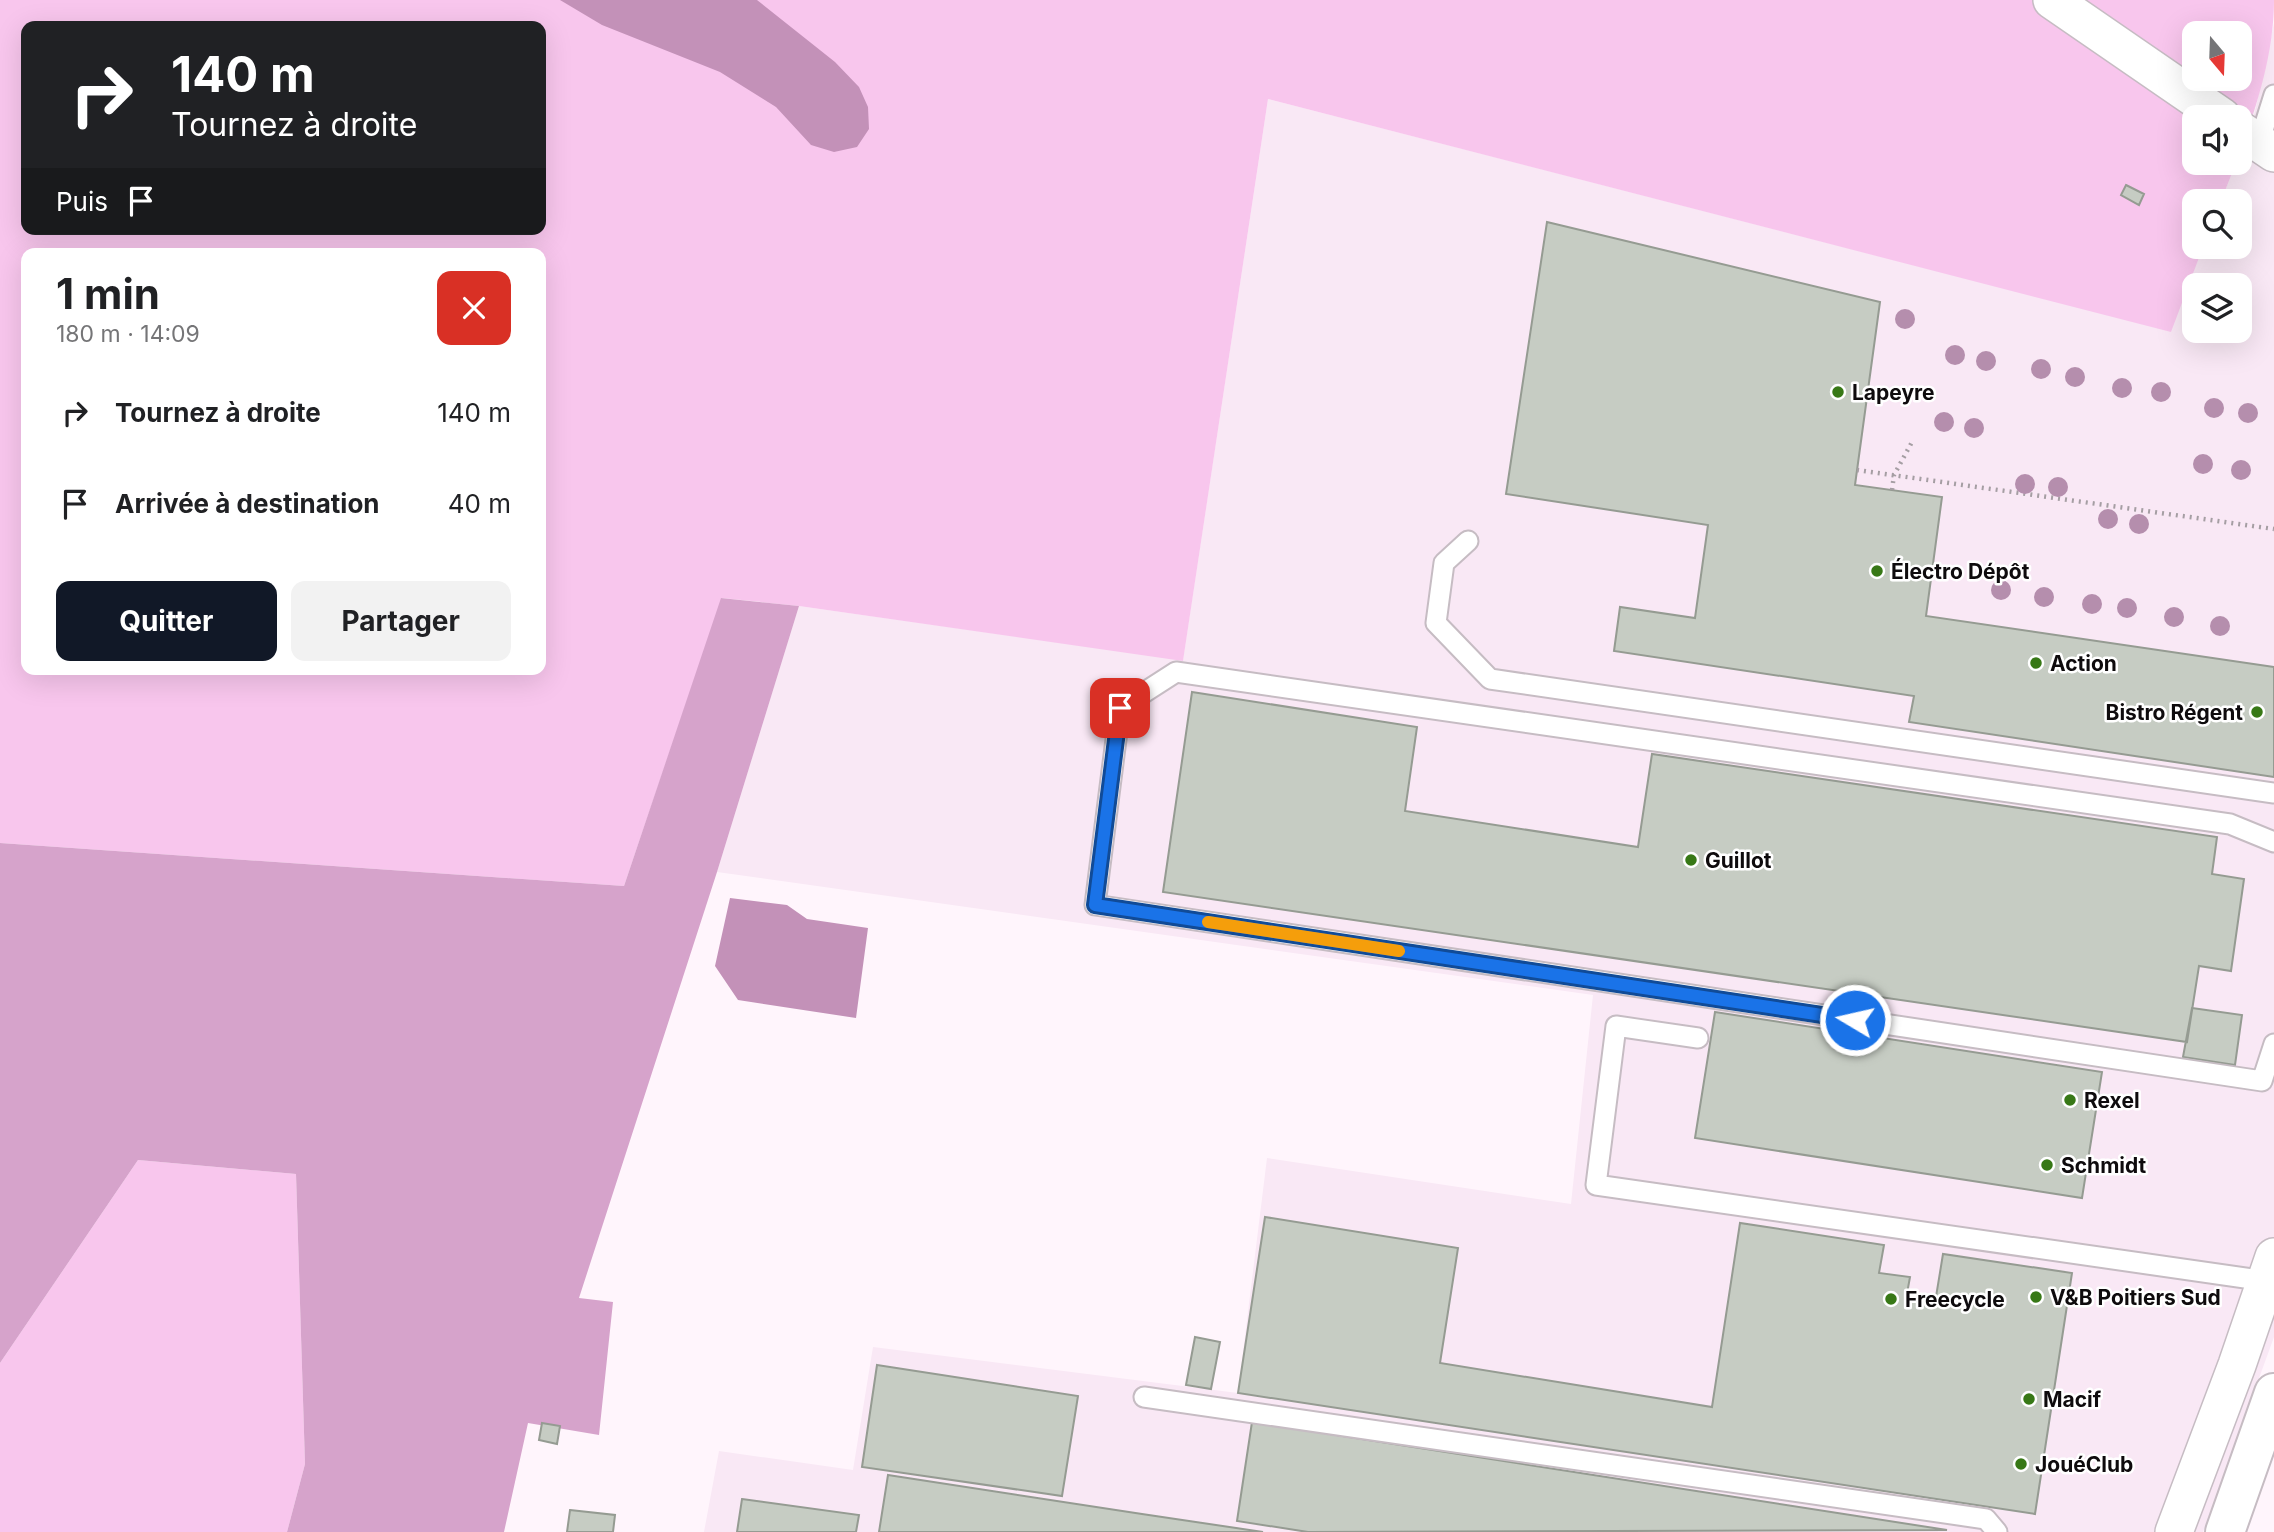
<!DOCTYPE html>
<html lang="fr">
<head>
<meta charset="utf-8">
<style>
  body { margin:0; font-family:Inter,sans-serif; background:#f2f2f2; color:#202124; height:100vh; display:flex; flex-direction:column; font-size:26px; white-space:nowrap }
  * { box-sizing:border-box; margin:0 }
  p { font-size:23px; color:#757577 }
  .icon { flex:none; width:38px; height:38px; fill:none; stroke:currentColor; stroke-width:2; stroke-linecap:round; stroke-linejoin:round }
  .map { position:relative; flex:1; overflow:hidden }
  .panel { position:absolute; left:21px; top:248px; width:525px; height:427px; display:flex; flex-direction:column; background:#fff; border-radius:14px; box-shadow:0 7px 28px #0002 }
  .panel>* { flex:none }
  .hud { position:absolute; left:21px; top:21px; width:525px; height:214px; border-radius:14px; box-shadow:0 7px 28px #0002; background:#202124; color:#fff; overflow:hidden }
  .needle { width:46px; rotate:161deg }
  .tools { position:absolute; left:2182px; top:21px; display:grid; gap:14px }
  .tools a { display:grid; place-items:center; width:70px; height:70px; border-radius:14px; background:#fff; box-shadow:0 7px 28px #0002; font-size:35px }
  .pin { position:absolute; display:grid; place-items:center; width:60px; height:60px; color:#fff; margin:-30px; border-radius:14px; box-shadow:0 4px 10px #0006 }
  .me { position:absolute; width:77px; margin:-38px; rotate:279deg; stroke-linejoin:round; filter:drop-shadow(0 0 5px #0008) }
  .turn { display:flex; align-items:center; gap:24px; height:147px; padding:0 35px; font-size:32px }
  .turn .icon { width:91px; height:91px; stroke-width:2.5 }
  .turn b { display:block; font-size:49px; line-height:60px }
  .then { display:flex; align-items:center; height:66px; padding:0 35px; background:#0003; gap:14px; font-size:26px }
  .round { display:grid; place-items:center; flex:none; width:74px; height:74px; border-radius:14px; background:#f2f2f2 }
  .overview { display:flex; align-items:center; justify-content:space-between; height:119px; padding:0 35px }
  h1 { font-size:42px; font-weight:700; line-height:52px }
  .action { display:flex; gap:14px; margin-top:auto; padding:14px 35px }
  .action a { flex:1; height:80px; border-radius:14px; background:#111827; color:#fff; font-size:28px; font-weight:700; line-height:80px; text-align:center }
  .action a+a { background:#f2f2f2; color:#202124 }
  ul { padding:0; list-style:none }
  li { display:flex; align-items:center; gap:21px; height:91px; padding:0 35px }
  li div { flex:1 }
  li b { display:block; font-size:26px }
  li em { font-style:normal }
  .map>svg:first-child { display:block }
</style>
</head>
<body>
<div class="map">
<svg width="2274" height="1532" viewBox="0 0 2274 1532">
  <rect width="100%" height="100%" fill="#fff5fc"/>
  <!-- built -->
  <path fill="#f9e8f5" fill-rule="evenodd" d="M 2274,23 L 2274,1337 L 2203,1532 L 704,1532 L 719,1451 L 853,1470 L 873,1347 L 1238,1393 L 1267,1158 L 1571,1204 L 1593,995 L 717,872 L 799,606 L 1183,660 L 1268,99 L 2170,331 L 2203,247 L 2240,247 L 2240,201 L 2221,201 L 2236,163 L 2240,163 L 2240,151 L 2255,112 ZM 2194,285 L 2240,285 L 2240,331 L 2194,331 Z"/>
  <!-- green -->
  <path fill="#f8c6ed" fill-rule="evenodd" d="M 0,0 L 2274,0 C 2274,51 2258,104 2240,151 L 2240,117 L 2194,117 L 2194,163 L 2236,163 L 2221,201 L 2194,201 L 2194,247 L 2203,247 L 2171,332 L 1268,99 L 1183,661 L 799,606 L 722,598 L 624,886 L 0,843 ZM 26,26 L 541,26 L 541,229 L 26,229 ZM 2194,33 L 2240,33 L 2240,79 L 2194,79 ZM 26,254 L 541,254 L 541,670 L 26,670 Z
    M 138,1160 L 296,1174 L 305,1464 L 287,1532 L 0,1532 L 0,1363 Z"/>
  <!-- forest -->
  <path fill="#d6a3cb" d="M 721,598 L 799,606 L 717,872 L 579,1298 L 613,1302 L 599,1435 L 528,1423 L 504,1532 L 287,1532 L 305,1464 L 296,1174 L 138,1160 L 0,1363 L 0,843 L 624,886 Z"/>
  <!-- water -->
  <path fill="#c391b8" d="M 560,0 L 757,0 L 835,62 L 859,87 L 868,107 L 869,129 L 857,147 L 834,152 L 811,145 L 776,107 L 720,72 L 602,25 Z
    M 730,898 L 787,905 L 807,919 L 868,928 L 856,1018 L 738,1000 L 715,966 Z"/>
  <!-- building -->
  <path fill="#c6ccc3" stroke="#959b92" stroke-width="2" d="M 2126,185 L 2144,194 L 2139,205 L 2121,195 Z
    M 1547,222 L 1880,302 L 1855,485 L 1942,497 L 1926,616 L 2274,667 L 2274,777 L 1909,722 L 1914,696 L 1614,651 L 1620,607 L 1695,618 L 1708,525 L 1506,494 Z
    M 1192,692 L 1417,727 L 1405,811 L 1638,847 L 1652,754 L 2217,837 L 2212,874 L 2244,879 L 2231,971 L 2199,966 L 2187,1042 L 1163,892 Z
    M 2192,1008 L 2242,1015 L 2235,1065 L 2183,1057 Z
    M 1715,1012 L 2102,1072 L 2082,1198 L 1695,1138 Z
    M 1265,1217 L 1458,1248 L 1440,1363 L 1712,1407 L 1740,1223 L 1884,1245 L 1879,1273 L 1910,1277 L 1906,1299 L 1935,1303 L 1943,1254 L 2072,1273 L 2035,1514 L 1238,1393 Z
    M 1195,1337 L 1220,1342 L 1211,1389 L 1186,1385 Z
    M 877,1365 L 1078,1396 L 1062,1496 L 862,1467 Z
    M 1252,1422 L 1947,1530 L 1308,1532 L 1237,1521 Z
    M 542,1423 L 560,1426 L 557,1444 L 539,1440 Z
    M 888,1475 L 1142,1514 L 1263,1532 L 879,1532 Z
    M 742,1499 L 859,1515 L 856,1532 L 737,1532 Z
    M 570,1510 L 615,1515 L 613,1532 L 567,1532 Z"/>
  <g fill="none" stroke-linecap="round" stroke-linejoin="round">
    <defs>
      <path id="lane" d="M 2259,143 L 2274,95
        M 1468,541 L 1444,563 L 1436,623 L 1490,679 L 2274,793
        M 2274,842 L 2230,824 L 1176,672 L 1120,708 L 1095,905 L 2262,1081 L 2274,1044
        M 1698,1038 L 1616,1026 L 1596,1185 L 2266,1281
        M 1144,1397 L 1986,1519 L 1997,1532"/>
      <path id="street" d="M 2052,0 L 2222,117
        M 2240,130 L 2274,153
        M 2174,1532 L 2237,1365 L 2274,1257"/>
      <path id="primary" d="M 2225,1532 L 2274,1393"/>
    </defs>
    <!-- lane casing -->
    <use href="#lane" stroke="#c6bcc3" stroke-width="23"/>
    <!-- street casing -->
    <use href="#street" stroke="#c6bcc3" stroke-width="40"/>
    <!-- primary casing -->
    <use href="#primary" stroke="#c6bcc3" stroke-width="42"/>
    <!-- path -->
    <path stroke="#a59ea3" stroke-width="4.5" stroke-dasharray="2 5" stroke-linecap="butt" d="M 1857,470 L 2274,529
      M 1892,490 L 1894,475 L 1912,442"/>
    <!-- lane -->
    <use href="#lane" stroke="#fff" stroke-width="19"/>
    <!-- street -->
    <use href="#street" stroke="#fff" stroke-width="37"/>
    <!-- primary -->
    <use href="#primary" stroke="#fff" stroke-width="38"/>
  </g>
  <!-- trees -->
  <g fill="#b58ead">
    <circle cx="1905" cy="319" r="10"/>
    <circle cx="1955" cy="355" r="10"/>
    <circle cx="1986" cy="361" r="10"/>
    <circle cx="2041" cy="369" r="10"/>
    <circle cx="2075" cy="377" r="10"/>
    <circle cx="2122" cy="388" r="10"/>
    <circle cx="2161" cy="392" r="10"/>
    <circle cx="2214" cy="408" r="10"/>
    <circle cx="2248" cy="413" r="10"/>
    <circle cx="1944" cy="422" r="10"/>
    <circle cx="1974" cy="428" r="10"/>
    <circle cx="2203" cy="464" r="10"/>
    <circle cx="2241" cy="470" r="10"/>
    <circle cx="2025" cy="484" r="10"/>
    <circle cx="2058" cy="487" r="10"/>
    <circle cx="2108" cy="519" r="10"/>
    <circle cx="2139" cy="524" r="10"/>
    <circle cx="2001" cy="590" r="10"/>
    <circle cx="2044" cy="597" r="10"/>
    <circle cx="2092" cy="604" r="10"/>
    <circle cx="2127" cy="608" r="10"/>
    <circle cx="2174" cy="617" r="10"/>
    <circle cx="2220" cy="626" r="10"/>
  </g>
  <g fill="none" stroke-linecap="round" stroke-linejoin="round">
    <defs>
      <path id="route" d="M 1120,708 L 1095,905 L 1855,1020"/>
    </defs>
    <!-- route casing -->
    <use href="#route" stroke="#114b97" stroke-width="18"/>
    <!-- route -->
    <use href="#route" stroke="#1a73e8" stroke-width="12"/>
    <!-- slow -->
    <path stroke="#f59e0b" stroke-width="12" d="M 1208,922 L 1399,951"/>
  </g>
  <!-- markers -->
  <g fill="#377816" stroke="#fff" stroke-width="2.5">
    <circle cx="1838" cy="392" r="7"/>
    <circle cx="1877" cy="571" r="7"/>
    <circle cx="2036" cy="663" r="7"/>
    <circle cx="2257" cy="712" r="7"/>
    <circle cx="1691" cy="860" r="7"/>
    <circle cx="2070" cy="1100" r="7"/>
    <circle cx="2047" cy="1165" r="7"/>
    <circle cx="2036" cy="1297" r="7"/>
    <circle cx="1891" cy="1299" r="7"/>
    <circle cx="2029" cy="1399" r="7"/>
    <circle cx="2021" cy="1464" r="7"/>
  </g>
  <g text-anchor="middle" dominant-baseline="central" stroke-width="5" stroke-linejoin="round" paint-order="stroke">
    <!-- poi labels -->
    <g font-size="21" font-weight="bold" fill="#0e0b0d" stroke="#fff" text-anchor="start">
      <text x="1852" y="392">Lapeyre</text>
      <text x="1891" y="571">Électro Dépôt</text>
      <text x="2050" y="663">Action</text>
      <text x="2243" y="712" text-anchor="end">Bistro Régent</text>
      <text x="1705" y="860">Guillot</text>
      <text x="2084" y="1100">Rexel</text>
      <text x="2061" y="1165">Schmidt</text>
      <text x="2050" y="1297">V&amp;B Poitiers Sud</text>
      <text x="1905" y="1299">Freecycle</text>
      <text x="2043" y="1399">Macif</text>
      <text x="2035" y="1464">JouéClub</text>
    </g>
  </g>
</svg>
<div class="tools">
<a><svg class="needle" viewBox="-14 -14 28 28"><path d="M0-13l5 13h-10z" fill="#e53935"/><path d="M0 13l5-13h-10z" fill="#757577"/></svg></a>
<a><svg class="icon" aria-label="sound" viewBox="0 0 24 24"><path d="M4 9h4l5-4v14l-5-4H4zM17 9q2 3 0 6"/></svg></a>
<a><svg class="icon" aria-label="search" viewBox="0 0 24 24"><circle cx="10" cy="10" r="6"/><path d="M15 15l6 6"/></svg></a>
<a><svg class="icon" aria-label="layers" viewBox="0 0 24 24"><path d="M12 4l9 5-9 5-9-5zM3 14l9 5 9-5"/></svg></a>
</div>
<div class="pin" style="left:1120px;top:708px;background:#d93025"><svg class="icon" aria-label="arrive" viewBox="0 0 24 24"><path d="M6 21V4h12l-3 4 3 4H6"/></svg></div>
<svg class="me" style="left:1855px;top:1020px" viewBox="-20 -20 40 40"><circle r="17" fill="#1a73e8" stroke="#fff" stroke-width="3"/><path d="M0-11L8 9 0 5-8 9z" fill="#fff"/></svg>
<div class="hud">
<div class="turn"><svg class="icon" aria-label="right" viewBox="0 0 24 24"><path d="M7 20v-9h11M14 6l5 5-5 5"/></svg><div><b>140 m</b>Tournez à droite</div></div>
<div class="then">Puis<svg class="icon" aria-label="arrive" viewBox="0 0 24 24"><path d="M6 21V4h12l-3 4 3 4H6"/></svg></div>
</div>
<section class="panel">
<div class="overview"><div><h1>1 min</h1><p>180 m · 14:09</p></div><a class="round" style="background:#d93025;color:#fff"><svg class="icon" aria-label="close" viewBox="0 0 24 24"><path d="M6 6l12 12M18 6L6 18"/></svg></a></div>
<ul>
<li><svg class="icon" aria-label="right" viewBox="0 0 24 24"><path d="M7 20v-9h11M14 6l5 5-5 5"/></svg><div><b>Tournez à droite</b></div><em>140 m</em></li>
<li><svg class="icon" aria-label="arrive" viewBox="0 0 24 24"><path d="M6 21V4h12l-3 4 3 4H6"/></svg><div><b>Arrivée à destination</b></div><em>40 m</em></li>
</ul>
<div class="action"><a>Quitter</a><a>Partager</a></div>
</section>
</div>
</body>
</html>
